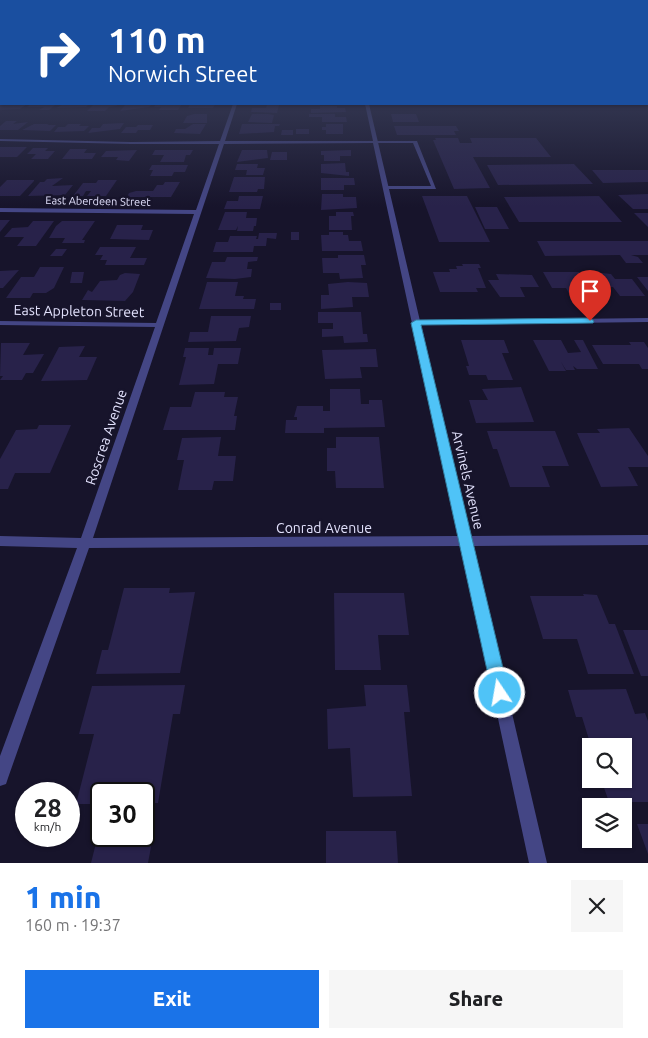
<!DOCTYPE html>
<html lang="en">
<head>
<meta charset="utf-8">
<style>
  body { margin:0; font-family:Ubuntu,sans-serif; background:#f6f6f6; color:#202124; height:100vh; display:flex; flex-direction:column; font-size:19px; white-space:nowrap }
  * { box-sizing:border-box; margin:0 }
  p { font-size:16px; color:#757577 }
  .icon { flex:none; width:28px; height:28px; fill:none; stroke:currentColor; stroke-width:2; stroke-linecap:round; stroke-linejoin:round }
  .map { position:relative; height:863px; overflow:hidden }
  .sheet { display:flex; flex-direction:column; background:#fff; flex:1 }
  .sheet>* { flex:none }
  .top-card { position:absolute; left:0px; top:0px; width:649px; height:105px; box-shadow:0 1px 4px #0004; background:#1a4fa0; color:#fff; overflow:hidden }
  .tools { position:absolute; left:582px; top:738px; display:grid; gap:10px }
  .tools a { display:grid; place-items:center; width:50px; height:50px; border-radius:0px; background:#fff; box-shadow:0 1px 4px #0004; font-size:25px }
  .speed { position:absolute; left:15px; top:782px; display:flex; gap:10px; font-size:25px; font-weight:700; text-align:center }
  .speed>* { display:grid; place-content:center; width:65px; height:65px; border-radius:50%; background:#fff; box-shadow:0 1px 4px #0004; line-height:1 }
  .speed small { font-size:12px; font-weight:400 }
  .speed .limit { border:2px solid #111; border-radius:8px; background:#fff; color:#111 }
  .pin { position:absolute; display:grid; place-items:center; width:42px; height:42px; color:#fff; margin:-51px -21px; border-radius:50% 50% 50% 0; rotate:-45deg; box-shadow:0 0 5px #0007 }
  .pin .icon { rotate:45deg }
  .me { position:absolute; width:55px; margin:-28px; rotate:348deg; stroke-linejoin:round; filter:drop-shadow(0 0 4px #0008) }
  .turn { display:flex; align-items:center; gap:18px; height:105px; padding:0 25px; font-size:22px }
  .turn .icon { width:65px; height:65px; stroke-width:2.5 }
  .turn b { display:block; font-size:35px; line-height:42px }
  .round { display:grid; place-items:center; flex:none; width:52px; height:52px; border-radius:0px; background:#f6f6f6 }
  .headline { display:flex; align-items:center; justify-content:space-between; height:85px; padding:0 25px }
  h1 { font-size:30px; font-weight:800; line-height:38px; color:#1a73e8 }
  .cta { display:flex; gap:10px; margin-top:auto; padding:10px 25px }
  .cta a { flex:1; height:58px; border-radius:0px; background:#1a73e8; color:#fff; font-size:20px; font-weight:800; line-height:58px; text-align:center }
  .cta a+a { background:#f6f6f6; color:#202124 }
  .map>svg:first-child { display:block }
</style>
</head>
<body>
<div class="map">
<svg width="648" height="863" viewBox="0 0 648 863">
  <rect width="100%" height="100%" fill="#17142b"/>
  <!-- building -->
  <path fill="#28224a" d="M 0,104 L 27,104 L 20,109 L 0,110 Z
    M 31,104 L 56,104 L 49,110 L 39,110 L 44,107 L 27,107 Z
    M 64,104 L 89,104 L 86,107 L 56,108 Z
    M 94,104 L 119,104 L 116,106 L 109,107 L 105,111 L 87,111 Z
    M 126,104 L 152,104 L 149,107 L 120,111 Z
    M 156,104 L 182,104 L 178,110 L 159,110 L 161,107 L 154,107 Z
    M 190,104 L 215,104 L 213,108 L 188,108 Z
    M 267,105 L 279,105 L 277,113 L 251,112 L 252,108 L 266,108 Z
    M 320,106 L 337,106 L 337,108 L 345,108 L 346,112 L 311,113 L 311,109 L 320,109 Z
    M 194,114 L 207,114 L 207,123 L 183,123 L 187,116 Z
    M 252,114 L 268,114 L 274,115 L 272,123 L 248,122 Z
    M 309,114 L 335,114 L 335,117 L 346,117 L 347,122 L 322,122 L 322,117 L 309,117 Z
    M 391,114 L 416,114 L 419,122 L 393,122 Z
    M 6,121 L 17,121 L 13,124 L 28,122 L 18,130 L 0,130 L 0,126 Z
    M 124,123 L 120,129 L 88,133 L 92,128 L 100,128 L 103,124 Z
    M 34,124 L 49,124 L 47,125 L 56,125 L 50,131 L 22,130 Z
    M 68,124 L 81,124 L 79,126 L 89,126 L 84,131 L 54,132 L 58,127 L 65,127 Z
    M 193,124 L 206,124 L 200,134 L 174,133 L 176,129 L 185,129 Z
    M 242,124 L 280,124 L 279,126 L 275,126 L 274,132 L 239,134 Z
    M 326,124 L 343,124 L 343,134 L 326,134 L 326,130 L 322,130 L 322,127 L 326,127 Z
    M 138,125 L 153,125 L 150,130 L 138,130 L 136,133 L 121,133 L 126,127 L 136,127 Z
    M 394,126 L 456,126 L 459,131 L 454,131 L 456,135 L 397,135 Z
    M 296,129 L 309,129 L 309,134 L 296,134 Z
    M 282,130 L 293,130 L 293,135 L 281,135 Z
    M 435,138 L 458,138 L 460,143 L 472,143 L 470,138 L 536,138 L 551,157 L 473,157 L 490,188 L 454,189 L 433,140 L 436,140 Z
    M 0,147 L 27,147 L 17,157 L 0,157 Z
    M 33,148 L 48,148 L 45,151 L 55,151 L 48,159 L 31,159 L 36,154 L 27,154 Z
    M 70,149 L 87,149 L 84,153 L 96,153 L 92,159 L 62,159 Z
    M 137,150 L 129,161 L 116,160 L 118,157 L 101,157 L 106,151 Z
    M 155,150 L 193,150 L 190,155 L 186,155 L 184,162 L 160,162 L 164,155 L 152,155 Z
    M 242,150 L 267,150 L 268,158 L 237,162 Z
    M 351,150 L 351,156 L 340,156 L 340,161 L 324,161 L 324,155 L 321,155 L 321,151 Z
    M 272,152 L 287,152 L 287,160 L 270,160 Z
    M 345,163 L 346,172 L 349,172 L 349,176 L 321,173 L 321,164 Z
    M 237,164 L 258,164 L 257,168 L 265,168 L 263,175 L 246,175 L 247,170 L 235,170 Z
    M 574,164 L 593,184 L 498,185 L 487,165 Z
    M 152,165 L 188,165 L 185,172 L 174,172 L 172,176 L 150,176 L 153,170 L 149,170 Z
    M 592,170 L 648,170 L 648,182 L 603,183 Z
    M 234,177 L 265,177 L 264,189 L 258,189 L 257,192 L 229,192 Z
    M 63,178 L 52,186 L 73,185 L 65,195 L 28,196 L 40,182 L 44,182 L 47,179 Z
    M 321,178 L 354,178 L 355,185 L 344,185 L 344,190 L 321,190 Z
    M 7,180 L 34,180 L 34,181 L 20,196 L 0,196 L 0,187 Z
    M 98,180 L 117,180 L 106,196 L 87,196 L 91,191 L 86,191 L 83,196 L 73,196 L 83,183 L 96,183 Z
    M 165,182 L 180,182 L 171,197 L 127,197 L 129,193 L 136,191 L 153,191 L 157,185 L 163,185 Z
    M 322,194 L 343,194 L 343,197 L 356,197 L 357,208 L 321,210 Z
    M 648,194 L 648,209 L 633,209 L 618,195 Z
    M 239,196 L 263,196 L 260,209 L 224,209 L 227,201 L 238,201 Z
    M 422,196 L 467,196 L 490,242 L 439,242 Z
    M 599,196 L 622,222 L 519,222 L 504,197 Z
    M 475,207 L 497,207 L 509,229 L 485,229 Z
    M 225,212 L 247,212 L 246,218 L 257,218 L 256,226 L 254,226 L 253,231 L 237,231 L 238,226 L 236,230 L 218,230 Z
    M 336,212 L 353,212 L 354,216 L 351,216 L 352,230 L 329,230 L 329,216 L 336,216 Z
    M 634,213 L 648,213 L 648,227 Z
    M 0,220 L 10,220 L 0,232 Z
    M 33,221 L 54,221 L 36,246 L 17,246 L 24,237 L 4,237 L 12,228 L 28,227 Z
    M 62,221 L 95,221 L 82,240 L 85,240 L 84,243 L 62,243 L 65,238 L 49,238 L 56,226 Z
    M 117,225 L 143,225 L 141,230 L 153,230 L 149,240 L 110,239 Z
    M 291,232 L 299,232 L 299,240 L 291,240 Z
    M 329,232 L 343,232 L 343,235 L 348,235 L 349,241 L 361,241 L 363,251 L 322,251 L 321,235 L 329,235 Z
    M 259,233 L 277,233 L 276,239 L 267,238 L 266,246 L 254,246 L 253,252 L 213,252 L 216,242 L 228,242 L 230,236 L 257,236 L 256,239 L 258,239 Z
    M 537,241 L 648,241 L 648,255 L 631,255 L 638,257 L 643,263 L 626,263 L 620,255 L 545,256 Z
    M 100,247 L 136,247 L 130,258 L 147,258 L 144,265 L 105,265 L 107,260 L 100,260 L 103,255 L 95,255 Z
    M 56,249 L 67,249 L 62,256 L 50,256 Z
    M 338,255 L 364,255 L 366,265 L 361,265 L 363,278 L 340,279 L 339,273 L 323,273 L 322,258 L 338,258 Z
    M 227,257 L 258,257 L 257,261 L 248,262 L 247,269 L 252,269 L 251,277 L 235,279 L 206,278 L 212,262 L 225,262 Z
    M 462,264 L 479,264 L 481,268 L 478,268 L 486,288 L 476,288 L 478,292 L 440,292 L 433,272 L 450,272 L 449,269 L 457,269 L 456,266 L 463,266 Z
    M 40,267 L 64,267 L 54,288 L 46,293 L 33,293 L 30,298 L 6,298 L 21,277 L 34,277 Z
    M 19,270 L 3,288 L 0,288 L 0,271 Z
    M 584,271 L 611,274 L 615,279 L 632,279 L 645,296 L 620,296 L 613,287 L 595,287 Z
    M 72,272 L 84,272 L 82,283 L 70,283 Z
    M 543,272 L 579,272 L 595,296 L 571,297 L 566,288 L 552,288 Z
    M 125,273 L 140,274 L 133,292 L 125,301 L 82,300 L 88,290 L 92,292 L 100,281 L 117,280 L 120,275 Z
    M 496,274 L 532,275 L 539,287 L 520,287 L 525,297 L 500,297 L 488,280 L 499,280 Z
    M 637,277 L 648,277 L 648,291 Z
    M 207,282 L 238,282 L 235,296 L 244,296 L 243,299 L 256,299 L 254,309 L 199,309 Z
    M 348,282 L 367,283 L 369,297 L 352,297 L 353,307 L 321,309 L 321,295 L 329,295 L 328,284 Z
    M 270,303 L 281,303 L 281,310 L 270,310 Z
    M 318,312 L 361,312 L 363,334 L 367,334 L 368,342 L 344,343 L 343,336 L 322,337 L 322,329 L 333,329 L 333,323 L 318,323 Z
    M 211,316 L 251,316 L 249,327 L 239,328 L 236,341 L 188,342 L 190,332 L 208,332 Z
    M 461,340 L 504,340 L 509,353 L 502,353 L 513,380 L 488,380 L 486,375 L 469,375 L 466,366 L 469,366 Z
    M 533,340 L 561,340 L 568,353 L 581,352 L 574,340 L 583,340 L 598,369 L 577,369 L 573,366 L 575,370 L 566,370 L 561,362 L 566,371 L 549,371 Z
    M 629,342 L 644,342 L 648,348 L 648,369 L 642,369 L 639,364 L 603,364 L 592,345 L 631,345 Z
    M 1,343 L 30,343 L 23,355 L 44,354 L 33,373 L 26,373 L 22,380 L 0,380 L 3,376 L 0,376 Z
    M 85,346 L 79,357 L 97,357 L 87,380 L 41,381 L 59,347 Z
    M 185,348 L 209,348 L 208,355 L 213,355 L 214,348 L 241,348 L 238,364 L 218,364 L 214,384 L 179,385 L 186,357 L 183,357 Z
    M 376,349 L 378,367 L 360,367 L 362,378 L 325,379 L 322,350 Z
    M 521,387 L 534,422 L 476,423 L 469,400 L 488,400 L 482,389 Z
    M 330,389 L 360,389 L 361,404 L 369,404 L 369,400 L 382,400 L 385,427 L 324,428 L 324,433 L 285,433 L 286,420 L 297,420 L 297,417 L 294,417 L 297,406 L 323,406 L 323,411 L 330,411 Z
    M 195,392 L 225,392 L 224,397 L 238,397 L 234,416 L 237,416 L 235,430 L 163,430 L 170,407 L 191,407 Z
    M 39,425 L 71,425 L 50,473 L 15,473 L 8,489 L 0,489 L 0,459 L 16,430 L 37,429 Z
    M 629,428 L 648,456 L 648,467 L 628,467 L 638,486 L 601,487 L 577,433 L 600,433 L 597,429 Z
    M 487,431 L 555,431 L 569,466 L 542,466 L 550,487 L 510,487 L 497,449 L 493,449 Z
    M 221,437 L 218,456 L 236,456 L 233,481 L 214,481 L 212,490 L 178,490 L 184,460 L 177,460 L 182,438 Z
    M 336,437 L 379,437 L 384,488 L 336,488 L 335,471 L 327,471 L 327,448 L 336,448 Z
    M 124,588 L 170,588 L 169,593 L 195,592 L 180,673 L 96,674 L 102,650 L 108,650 Z
    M 334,593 L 404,593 L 409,635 L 378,635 L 381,670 L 335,670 Z
    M 583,594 L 597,595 L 609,624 L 615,624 L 634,674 L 588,674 L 577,639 L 543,639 L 530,596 L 584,596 Z
    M 623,630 L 648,630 L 648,676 L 641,676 Z
    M 185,685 L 180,714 L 173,714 L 158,803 L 144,803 L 144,794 L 101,794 L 101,804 L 76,804 L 94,734 L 79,734 L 92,686 Z
    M 364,685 L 407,685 L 410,712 L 404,712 L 412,796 L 353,797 L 350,748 L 328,749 L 327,709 L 366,706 Z
    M 626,689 L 635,714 L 645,713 L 648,721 L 648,802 L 609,802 L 601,779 L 624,779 L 624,746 L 591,746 L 582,717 L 576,717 L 568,690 Z
    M 584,760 L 591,760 L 591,774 L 588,774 Z
    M 637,824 L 648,824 L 648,854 Z
    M 99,831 L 101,831 L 101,836 L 144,836 L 144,831 L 154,831 L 148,863 L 91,863 Z
    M 326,831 L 396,831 L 398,863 L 326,863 Z"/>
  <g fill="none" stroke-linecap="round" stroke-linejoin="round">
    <!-- lane -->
    <path fill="#444685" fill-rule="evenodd" d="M 376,141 L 417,141 L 436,189 L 384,189 L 383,188 L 386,186 L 431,186 L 413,143 L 374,143 Z"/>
    <!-- street -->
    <path fill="#444685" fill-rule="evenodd" d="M 0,94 L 1,94 L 1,96 L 0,96 Z
      M 233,104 L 237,104 L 225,141 L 373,141 L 365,104 L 369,104 L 420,321 L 648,318 L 648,322 L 421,325 L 470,536 L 648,535 L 648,545 L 473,546 L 547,863 L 529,863 L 461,546 L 89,548 L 8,778 L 6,784 L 0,786 L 0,756 L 77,548 L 0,546 L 0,536 L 81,538 L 155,327 L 0,325 L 0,321 L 156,323 L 194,214 L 0,212 L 0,208 L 196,210 L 219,144 L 131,144 L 0,141 L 0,139 L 131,142 L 220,141 ZM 373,143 L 458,536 L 93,538 L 224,144 Z"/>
  </g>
  <!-- sky -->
  <linearGradient id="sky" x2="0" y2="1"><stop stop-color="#0d0b18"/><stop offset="0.42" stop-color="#363a55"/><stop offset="1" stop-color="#363a55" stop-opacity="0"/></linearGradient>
  <rect width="648" height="207" fill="url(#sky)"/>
  <!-- route -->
  <path fill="#4fc3f7" stroke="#337fa1" d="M 590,318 L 594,321 L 593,323 L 421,325 L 509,693 L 506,699 L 500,702 L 495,699 L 492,693 L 411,323 L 416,320 Z"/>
  <g text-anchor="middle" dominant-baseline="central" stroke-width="5" stroke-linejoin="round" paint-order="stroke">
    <!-- far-street labels -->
    <g font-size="11" fill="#e2e1fc" stroke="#17142b">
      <text transform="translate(98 201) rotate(1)">East Aberdeen Street</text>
    </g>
    <!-- street labels -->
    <g font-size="14" fill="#e2e1fc" stroke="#17142b">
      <text transform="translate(79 311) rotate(1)">East Appleton Street</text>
      <text transform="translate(106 437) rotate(-71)">Roscrea Avenue</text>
      <text transform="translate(468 480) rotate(77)">Arvinels Avenue</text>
      <text x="324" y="528">Conrad Avenue</text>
    </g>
  </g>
</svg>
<div class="tools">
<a><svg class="icon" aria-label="search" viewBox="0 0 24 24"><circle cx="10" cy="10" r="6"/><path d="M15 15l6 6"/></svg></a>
<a><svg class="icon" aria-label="layers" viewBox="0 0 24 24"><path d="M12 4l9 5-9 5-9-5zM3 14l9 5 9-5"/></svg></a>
</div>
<div class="speed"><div>28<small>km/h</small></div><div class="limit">30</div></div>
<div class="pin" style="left:590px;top:321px;background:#d93025"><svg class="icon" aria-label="arrive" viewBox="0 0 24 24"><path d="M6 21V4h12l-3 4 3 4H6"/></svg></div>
<svg class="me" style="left:500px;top:693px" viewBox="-20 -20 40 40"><circle r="17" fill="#4fc3f7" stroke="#fff" stroke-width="3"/><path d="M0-11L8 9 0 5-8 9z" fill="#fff"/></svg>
<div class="top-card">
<div class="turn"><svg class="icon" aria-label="right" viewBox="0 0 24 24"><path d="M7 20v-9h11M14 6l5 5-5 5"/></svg><div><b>110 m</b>Norwich Street</div></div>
</div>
</div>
<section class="sheet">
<div class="headline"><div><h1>1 min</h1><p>160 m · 19:37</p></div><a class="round"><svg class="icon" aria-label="close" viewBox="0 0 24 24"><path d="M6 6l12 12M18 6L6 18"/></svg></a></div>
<div class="cta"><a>Exit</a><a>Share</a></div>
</section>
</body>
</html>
